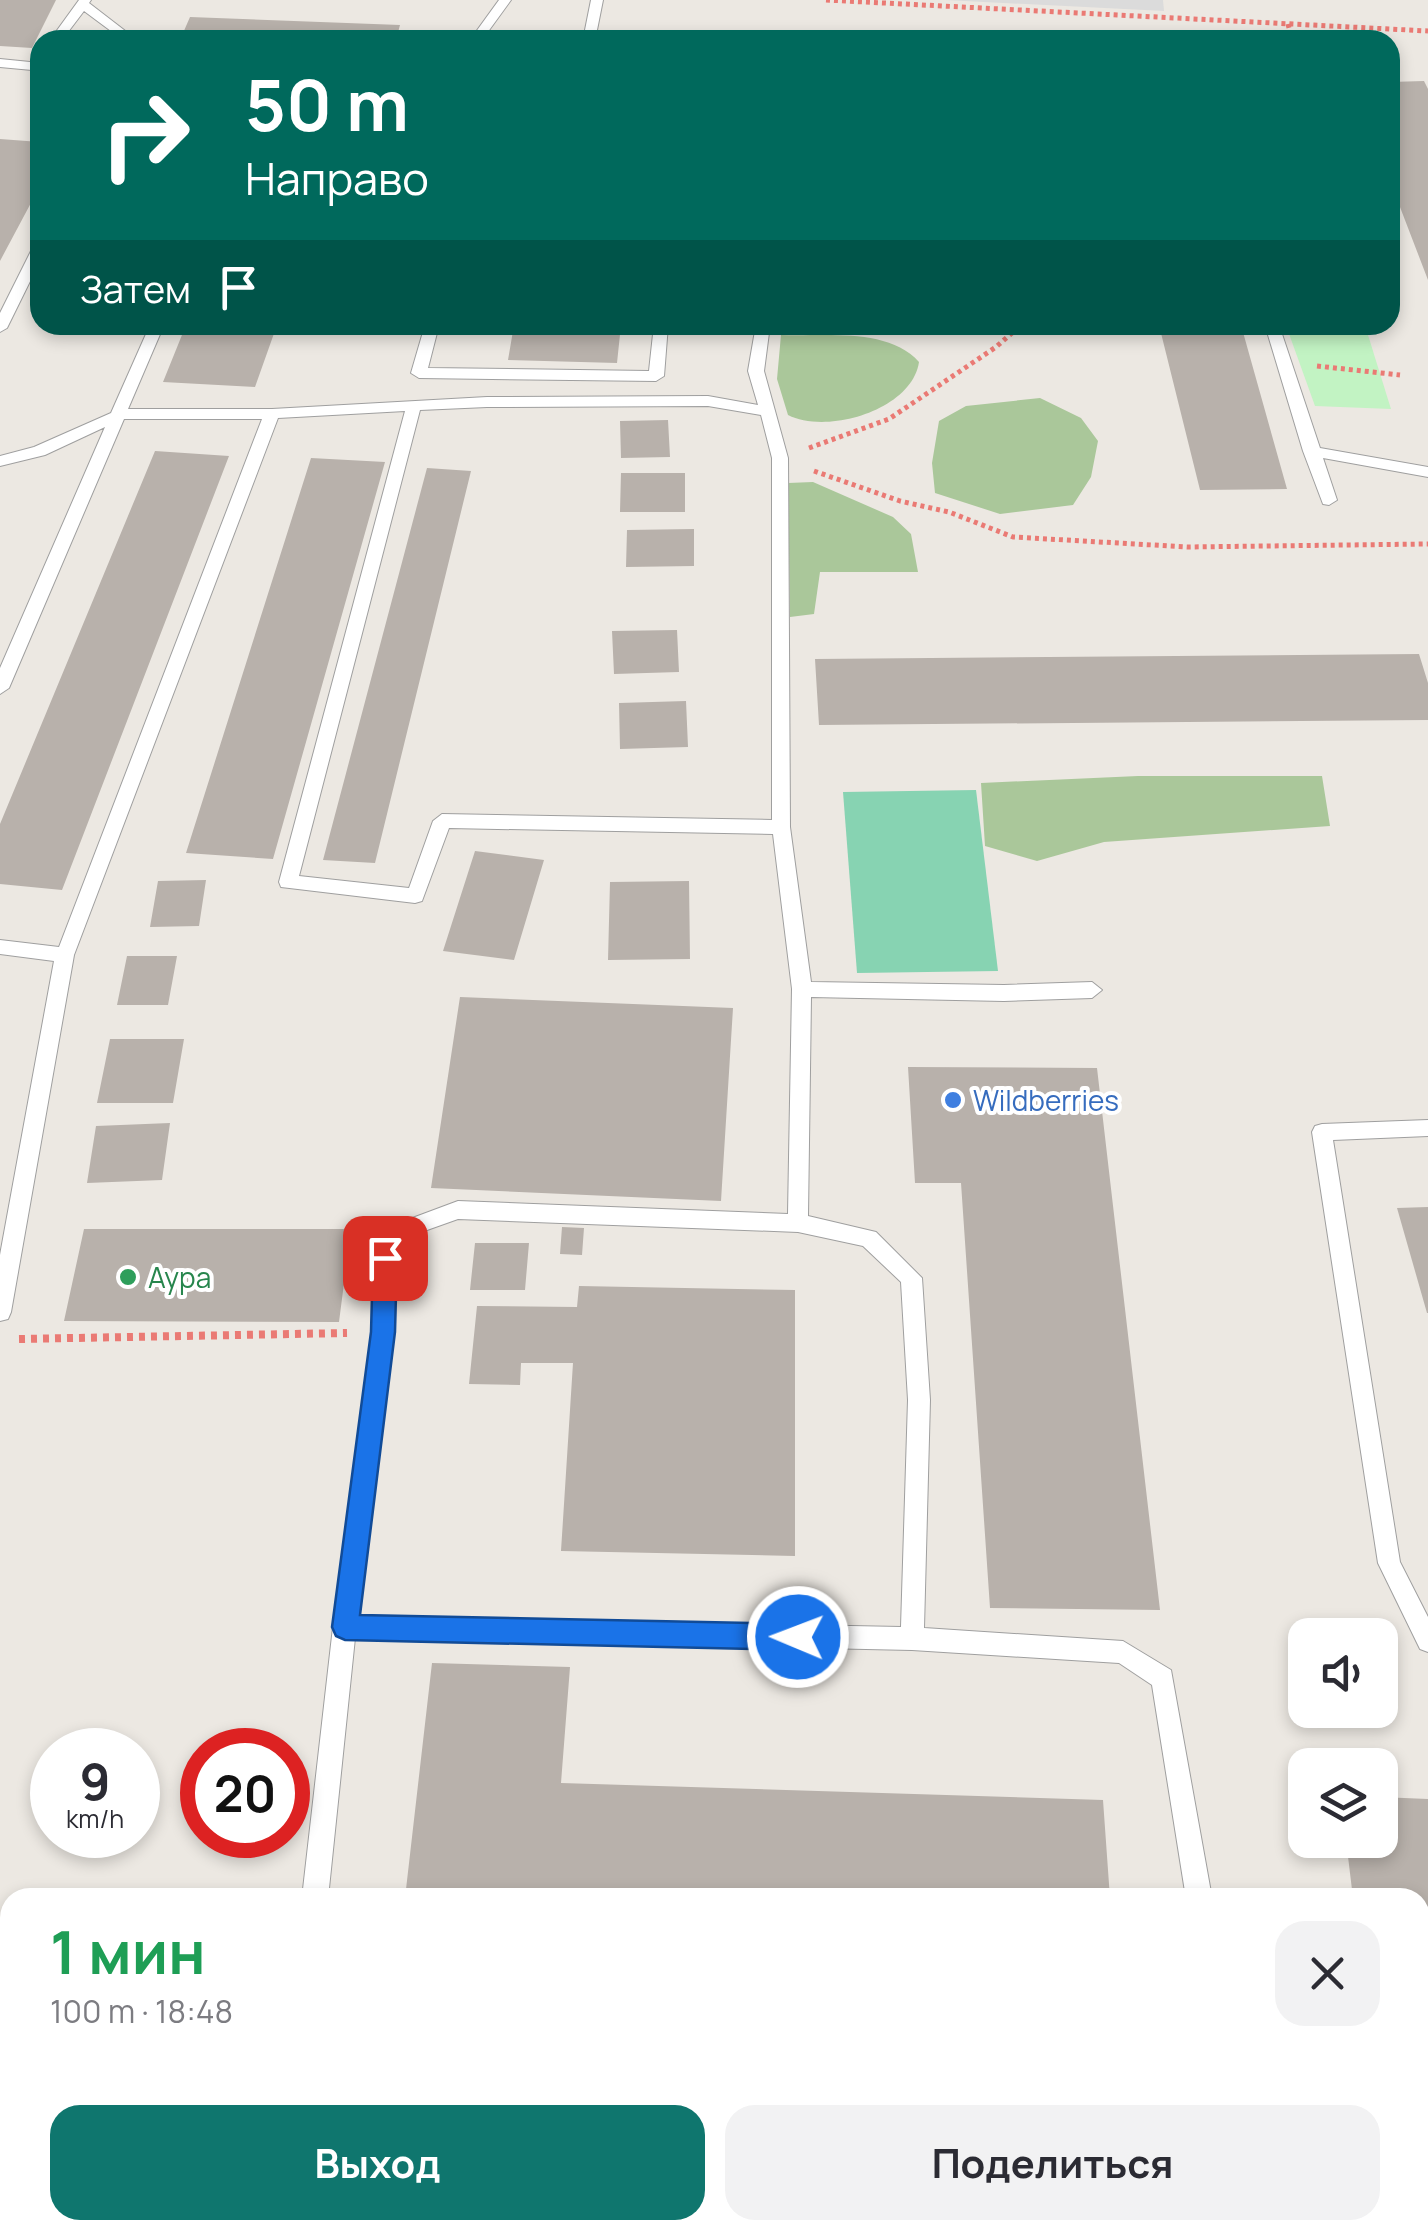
<!DOCTYPE html>
<html lang="ru">
<head>
<meta charset="utf-8">
<style>
  body { margin:0; font-family:Manrope,sans-serif; background:#f2f2f3; color:#2b2b33; height:100vh; display:flex; flex-direction:column; font-size:38px; white-space:nowrap }
  * { box-sizing:border-box; margin:0 }
  p { font-size:32px; color:#7c7c81 }
  .icon { flex:none; width:55px; height:55px; fill:none; stroke:currentColor; stroke-width:2; stroke-linecap:round; stroke-linejoin:round }
  .map { position:relative; flex:1; overflow:hidden }
  .sheet { position:absolute; left:0px; top:1888px; width:1430px; height:352px; display:flex; flex-direction:column; background:#fff; border-radius:30px 30px 0 0; box-shadow:0 5px 15px #0003 }
  .sheet>* { flex:none }
  .guide { position:absolute; left:30px; top:30px; width:1370px; height:305px; border-radius:30px; box-shadow:0 5px 15px #0003; background:#00695c; color:#fff; overflow:hidden }
  .controls { position:absolute; left:1288px; top:1618px; display:grid; gap:20px }
  .controls a { display:grid; place-items:center; width:110px; height:110px; border-radius:20px; background:#fff; box-shadow:0 5px 15px #0003; font-size:50px }
  .speed { position:absolute; left:30px; top:1728px; display:flex; gap:20px; font-size:50px; font-weight:700; text-align:center }
  .speed>* { display:grid; place-content:center; width:130px; height:130px; border-radius:50%; background:#fff; box-shadow:0 5px 15px #0003; line-height:1 }
  .speed small { font-size:25px; font-weight:400 }
  .speed .limit { border:15px solid #d22; background:#fff; color:#111 }
  .pin { position:absolute; display:grid; place-items:center; width:85px; height:85px; color:#fff; margin:-42px; border-radius:20px; box-shadow:0 5px 15px #0006 }
  .me { position:absolute; width:110px; margin:-55px; rotate:271deg; stroke-linejoin:round; filter:drop-shadow(0 0 8px #0008) }
  .turn { display:flex; align-items:center; gap:35px; height:210px; padding:0 50px; font-size:45px }
  .turn .icon { width:130px; height:130px; stroke-width:2.5 }
  .turn b { display:block; font-size:70px; line-height:85px }
  .then { display:flex; align-items:center; height:95px; padding:0 50px; background:#0003; gap:20px; font-size:38px }
  .round { display:grid; place-items:center; flex:none; width:105px; height:105px; border-radius:30px; background:#f2f2f3 }
  .overview { display:flex; align-items:center; justify-content:space-between; height:170px; padding:0 50px }
  h1 { font-size:60px; font-weight:700; line-height:75px; color:#1e9e55 }
  .cta { display:flex; gap:20px; margin-top:auto; padding:20px 50px }
  .cta a { flex:1; height:115px; border-radius:30px; background:#0f766e; color:#fff; font-size:40px; font-weight:700; line-height:115px; text-align:center }
  .cta a+a { background:#f2f2f3; color:#2b2b33 }
  .map>svg:first-child { display:block }
</style>
</head>
<body>
<div class="map">
<svg width="1428" height="2239" viewBox="0 0 1428 2239">
  <rect width="100%" height="100%" fill="#ece8e2"/>
  <!-- forest -->
  <path fill="#aac79a" d="M 781,335 C 823,337 888,327 919,362 C 912,410 827,435 788,415 L 777,379 Z
    M 1040,398 L 1081,418 L 1098,441 L 1091,477 L 1073,505 L 1000,514 L 935,493 L 932,463 L 939,421 L 966,406 Z
    M 813,482 L 893,517 L 911,534 L 918,572 L 820,572 L 814,614 L 790,617 L 788,483 Z
    M 1138,776 L 1322,776 L 1330,826 L 1104,842 L 1037,861 L 985,846 L 981,783 Z"/>
  <!-- park -->
  <path fill="#c2f3c3" d="M 1288,331 L 1368,335 L 1391,409 L 1315,406 Z"/>
  <!-- pitch -->
  <path fill="#87d3b2" d="M 976,790 L 998,971 L 857,973 L 843,792 Z"/>
  <!-- parking -->
  <path fill="#dbdbdb" d="M 945,0 L 1163,0 L 1164,11 Z"/>
  <!-- building -->
  <path fill="#b8b1ab" d="M 0,0 L 56,0 L 32,48 L 0,46 Z
    M 190,17 L 400,25 L 396,40 L 180,40 Z
    M 633,30 L 968,37 L 968,40 L 632,40 Z
    M 1424,81 L 1428,89 L 1428,280 L 1390,181 L 1390,82 Z
    M 0,139 L 40,142 L 40,186 L 0,261 Z
    M 186,325 L 277,325 L 255,387 L 163,382 Z
    M 514,325 L 621,325 L 617,363 L 508,360 Z
    M 1159,325 L 1241,325 L 1287,489 L 1200,490 Z
    M 668,420 L 670,457 L 621,458 L 620,421 Z
    M 155,451 L 229,456 L 62,890 L 0,884 L 0,824 Z
    M 311,458 L 385,462 L 273,859 L 186,853 Z
    M 427,468 L 471,471 L 375,863 L 323,860 Z
    M 621,473 L 685,473 L 685,512 L 620,512 Z
    M 694,529 L 694,566 L 626,567 L 627,530 Z
    M 677,630 L 679,672 L 614,674 L 612,631 Z
    M 1419,654 L 1428,683 L 1428,720 L 819,725 L 815,659 Z
    M 686,701 L 688,747 L 620,749 L 619,703 Z
    M 475,851 L 544,860 L 514,960 L 443,951 Z
    M 206,880 L 199,926 L 150,927 L 158,881 Z
    M 689,881 L 690,959 L 608,960 L 610,882 Z
    M 127,956 L 177,956 L 168,1005 L 117,1005 Z
    M 460,997 L 733,1008 L 721,1201 L 431,1188 Z
    M 110,1039 L 184,1039 L 173,1103 L 97,1103 Z
    M 908,1067 L 1097,1068 L 1160,1610 L 990,1608 L 961,1183 L 915,1183 Z
    M 170,1123 L 162,1180 L 87,1183 L 96,1126 Z
    M 1428,1207 L 1428,1313 L 1427,1313 L 1397,1208 Z
    M 562,1227 L 584,1228 L 582,1255 L 560,1254 Z
    M 84,1229 L 351,1229 L 339,1322 L 64,1321 Z
    M 475,1243 L 529,1243 L 525,1290 L 470,1290 Z
    M 579,1286 L 795,1290 L 795,1556 L 561,1551 L 573,1363 L 521,1363 L 520,1385 L 469,1384 L 477,1306 L 577,1307 Z
    M 432,1663 L 570,1667 L 561,1783 L 1103,1800 L 1110,1898 L 405,1898 Z
    M 1380,1797 L 1428,1799 L 1428,1926 L 1420,1926 L 1420,1898 L 1353,1898 L 1346,1840 L 1380,1840 Z
    M 0,1922 L 10,1922 L 10,2032 L 0,2032 Z"/>
  <g fill="none" stroke-linecap="round" stroke-linejoin="round">
    <defs>
      <path id="lane" d="M 79,0 L 91,0 L 89,3 L 137,40 L 123,40 L 84,11 L 62,40 L 50,40 Z
        M 499,0 L 511,0 L 482,40 L 470,40 Z
        M 591,0 L 603,0 L 595,40 L 583,40 Z
        M 0,59 L 40,63 L 40,74 L 32,70 L 0,67 Z
        M 40,243 L 40,261 L 7,328 L 0,332 L 0,313 L 33,247 Z
        M 150,325 L 164,325 L 128,409 L 272,409 L 487,397 L 708,396 L 758,405 L 748,371 L 756,325 L 770,325 L 764,371 L 788,458 L 790,827 L 811,982 L 1004,985 L 1092,982 L 1102,990 L 1092,998 L 1004,1001 L 811,997 L 808,1216 L 876,1232 L 922,1278 L 930,1400 L 924,1628 L 1123,1641 L 1171,1670 L 1212,1898 L 1186,1898 L 1152,1685 L 1119,1663 L 912,1650 L 355,1638 L 328,1898 L 302,1898 L 333,1627 L 372,1332 L 375,1259 L 399,1223 L 458,1201 L 788,1214 L 792,989 L 773,834 L 449,828 L 422,901 L 415,903 L 281,887 L 279,882 L 405,411 L 278,418 L 74,955 L 11,1312 L 8,1319 L 0,1321 L 0,1255 L 54,961 L 0,954 L 0,940 L 59,947 L 262,419 L 124,419 L 9,688 L 0,694 L 0,668 L 105,427 L 45,455 L 0,466 L 0,456 L 34,447 L 111,413 ZM 708,406 L 761,415 L 772,458 L 772,820 L 442,814 L 433,821 L 409,888 L 299,876 L 420,410 L 487,407 ZM 458,1219 L 798,1232 L 863,1246 L 901,1282 L 908,1400 L 901,1627 L 358,1616 L 394,1332 L 395,1261 L 413,1235 Z
        M 425,325 L 439,325 L 428,368 L 649,371 L 654,325 L 668,325 L 664,376 L 656,381 L 419,378 L 411,373 Z
        M 1265,325 L 1279,325 L 1320,448 L 1428,467 L 1428,477 L 1323,458 L 1337,500 L 1329,505 L 1323,504 L 1303,451 Z
        M 1428,1120 L 1428,1136 L 1333,1140 L 1400,1562 L 1428,1617 L 1428,1652 L 1420,1649 L 1378,1563 L 1312,1132 L 1315,1126 L 1322,1124 Z"/>
      <path id="street" d="M 774,2230 L 826,2230 L 826,2239 L 774,2239 Z"/>
      <path id="secondary" d="M 0,2149 L 10,2149 L 10,2223 L 0,2223 Z
        M 1420,2158 L 1428,2158 L 1428,2232 L 1414,2230 L 1420,2230 Z"/>
    </defs>
    <!-- lane casing -->
    <use href="#lane" stroke="#9f9f9f" stroke-width="2"/>
    <!-- street casing -->
    <use href="#street" stroke="#9f9f9f" stroke-width="2"/>
    <!-- secondary casing -->
    <use href="#secondary" stroke="#60650f" stroke-width="3"/>
    <!-- path-far1 -->
    <path stroke="#ea7a74" stroke-width="5" stroke-dasharray="4 4" stroke-linecap="butt" d="M 826,0 L 1428,31
      M 1288,24 L 1292,40
      M 1338,325 L 1384,328
      M 1317,366 L 1400,375
      M 809,448 L 889,419 L 996,347 L 1021,325
      M 814,471 L 900,501 L 949,512 L 1013,537 L 1188,547 L 1428,544"/>
    <!-- path -->
    <path stroke="#ea7a74" stroke-width="8" stroke-dasharray="6 6" stroke-linecap="butt" d="M 19,1339 L 347,1333
      M 0,2067 L 10,2066
      M 1420,2067 L 1428,2067"/>
    <!-- lane -->
    <use href="#lane" fill="#fff" fill-rule="evenodd"/>
    <!-- street -->
    <use href="#street" fill="#fff" fill-rule="evenodd"/>
    <!-- secondary -->
    <use href="#secondary" fill="#f2f2ba" fill-rule="evenodd"/>
  </g>
  <!-- route -->
  <path fill="#1a73e8" stroke="#114b97" stroke-width="2.5" d="M 385,1248 L 394,1251 L 397,1258 L 395,1332 L 360,1615 L 798,1624 L 808,1628 L 812,1637 L 808,1646 L 798,1650 L 345,1640 L 336,1636 L 332,1627 L 371,1332 L 373,1258 L 377,1251 Z"/>
  <!-- markers -->
  <circle fill="#3f7fe0" stroke="#fff" stroke-width="4" cx="953" cy="1100" r="10"/>
  <circle fill="#2e9e5b" stroke="#fff" stroke-width="4" cx="128" cy="1277" r="10"/>
  <g text-anchor="middle" dominant-baseline="central" stroke-width="8" stroke-linejoin="round" paint-order="stroke">
    <!-- shop labels -->
    <g font-size="28" fill="#366cbe" stroke="#fff" text-anchor="start">
      <text x="973" y="1100">Wildberries</text>
    </g>
    <!-- leisure labels -->
    <g font-size="28" fill="#27864d" stroke="#fff" text-anchor="start">
      <text x="148" y="1277">Аура</text>
    </g>
  </g>
</svg>
<div class="controls">
<a><svg class="icon" aria-label="sound" viewBox="0 0 24 24"><path d="M4 9h4l5-4v14l-5-4H4zM17 9q2 3 0 6"/></svg></a>
<a><svg class="icon" aria-label="layers" viewBox="0 0 24 24"><path d="M12 4l9 5-9 5-9-5zM3 14l9 5 9-5"/></svg></a>
</div>
<div class="speed"><div>9<small>km/h</small></div><div class="limit">20</div></div>
<div class="pin" style="left:385px;top:1258px;background:#d93025"><svg class="icon" aria-label="arrive" viewBox="0 0 24 24"><path d="M6 21V4h12l-3 4 3 4H6"/></svg></div>
<svg class="me" style="left:798px;top:1637px" viewBox="-20 -20 40 40"><circle r="17" fill="#1a73e8" stroke="#fff" stroke-width="3"/><path d="M0-11L8 9 0 5-8 9z" fill="#fff"/></svg>
<div class="guide">
<div class="turn"><svg class="icon" aria-label="right" viewBox="0 0 24 24"><path d="M7 20v-9h11M14 6l5 5-5 5"/></svg><div><b>50 m</b>Направо</div></div>
<div class="then">Затем<svg class="icon" aria-label="arrive" viewBox="0 0 24 24"><path d="M6 21V4h12l-3 4 3 4H6"/></svg></div>
</div>
<section class="sheet">
<div class="overview"><div><h1>1 мин</h1><p>100 m · 18:48</p></div><a class="round"><svg class="icon" aria-label="close" viewBox="0 0 24 24"><path d="M6 6l12 12M18 6L6 18"/></svg></a></div>
<div class="cta"><a>Выход</a><a>Поделиться</a></div>
</section>
</div>
</body>
</html>
